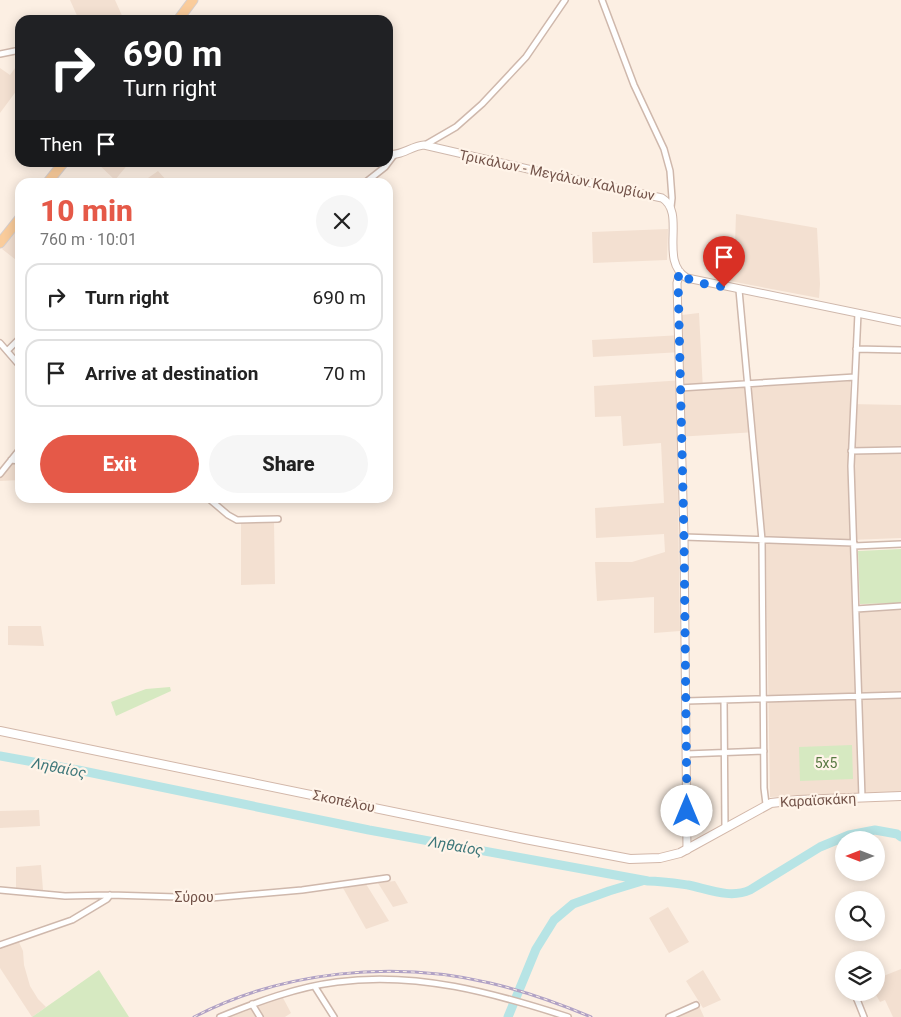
<!DOCTYPE html>
<html lang="en">
<head>
<meta charset="utf-8">
<style>
  body { margin:0; font-family:Roboto,sans-serif; background:#f6f6f6; color:#222; height:100vh; display:flex; flex-direction:column; font-size:19px; white-space:nowrap }
  * { box-sizing:border-box; margin:0 }
  p { font-size:16px; color:#767676 }
  .icon { flex:none; width:28px; height:28px; fill:none; stroke:currentColor; stroke-width:2; stroke-linecap:round; stroke-linejoin:round }
  .map { position:relative; flex:1; overflow:hidden }
  .details { position:absolute; left:15px; top:178px; width:378px; height:325px; display:flex; flex-direction:column; background:#fff; border-radius:15px; box-shadow:0 2px 12px #0003 }
  .details>* { flex:none }
  .banner { position:absolute; left:15px; top:15px; width:378px; height:152px; border-radius:15px; box-shadow:0 2px 12px #0003; background:#202124; color:#fff; overflow:hidden }
  .needle { width:32px; rotate:270deg }
  .fabs { position:absolute; left:835px; top:831px; display:grid; gap:10px }
  .fabs a { display:grid; place-items:center; width:50px; height:50px; border-radius:50%; background:#fff; box-shadow:0 2px 12px #0003; font-size:25px }
  .pin { position:absolute; display:grid; place-items:center; width:42px; height:42px; color:#fff; margin:-51px -21px; border-radius:50% 50% 50% 0; rotate:-45deg; box-shadow:0 0 5px #0007 }
  .pin .icon { rotate:45deg }
  .me { position:absolute; width:55px; margin:-28px; rotate:0deg; stroke-linejoin:round; filter:drop-shadow(0 0 4px #0008) }
  .turn { display:flex; align-items:center; gap:18px; height:105px; padding:0 25px; font-size:22px }
  .turn .icon { width:65px; height:65px; stroke-width:2.5 }
  .turn b { display:block; font-size:35px; line-height:42px }
  .then { display:flex; align-items:center; height:48px; padding:0 25px; background:#0003; gap:10px; font-size:19px }
  .round { display:grid; place-items:center; flex:none; width:52px; height:52px; border-radius:26px; background:#f6f6f6 }
  .head { display:flex; align-items:center; justify-content:space-between; height:85px; padding:0 25px }
  h1 { font-size:30px; font-weight:800; line-height:38px; color:#e55948 }
  .action { display:flex; gap:10px; margin-top:auto; padding:10px 25px }
  .action a { flex:1; height:58px; border-radius:30px; background:#e55948; color:#fff; font-size:20px; font-weight:800; line-height:58px; text-align:center }
  .action a+a { background:#f6f6f6; color:#222 }
  ul { padding:0; list-style:none }
  li { display:flex; align-items:center; gap:15px; height:68px; margin:0 10px 8px; padding:0 15px; border:2px solid #e0e0e0; border-radius:15px }
  li div { flex:1 }
  li b { display:block; font-size:19px }
  li em { font-style:normal }
  .map>svg:first-child { display:block }
</style>
</head>
<body>
<div class="map">
<svg width="901" height="1017" viewBox="0 0 901 1017">
  <rect width="100%" height="100%" fill="#fcefe3"/>
  <!-- residential -->
  <path fill="#f3e0d1" d="M 70,0 L 115,0 L 124,20 L 103,20 L 101,16 L 86,20 L 79,20 Z
    M 20,61 L 20,86 L 0,113 L 0,68 L 10,75 Z
    M 97,163 L 129,163 L 115,180 Z
    M 158,171 L 168,182 L 152,182 L 148,178 Z
    M 736,214 L 817,228 L 820,284 L 819,298 L 714,278 L 715,243 L 735,244 Z
    M 20,227 L 20,263 L 2,249 Z
    M 668,229 L 667,260 L 593,263 L 592,232 Z
    M 699,313 L 703,390 L 850,381 L 850,404 L 901,405 L 901,538 L 850,540 L 852,611 L 901,609 L 901,792 L 770,797 L 766,551 L 756,432 L 677,437 L 680,631 L 654,633 L 654,597 L 597,601 L 595,562 L 632,562 L 665,552 L 664,534 L 596,538 L 595,508 L 664,503 L 661,443 L 623,446 L 621,416 L 595,417 L 594,386 L 684,380 L 682,352 L 593,357 L 592,340 L 682,335 L 682,315 Z
    M 12,459 L 20,460 L 20,480 L 0,481 L 0,476 Z
    M 274,522 L 275,584 L 241,585 L 241,523 Z
    M 8,626 L 41,626 L 44,646 L 8,645 Z
    M 39,810 L 40,826 L 0,828 L 0,811 Z
    M 41,865 L 43,890 L 16,888 L 16,867 Z
    M 395,881 L 408,903 L 393,907 L 378,883 Z
    M 366,884 L 389,921 L 366,929 L 343,888 Z
    M 668,907 L 689,942 L 669,953 L 649,918 Z
    M 18,940 L 23,951 L 24,965 L 30,986 L 38,999 L 46,1007 L 32,1017 L 0,968 L 0,948 Z
    M 901,969 L 901,1017 L 893,1017 L 885,1000 L 880,1002 L 875,993 L 876,979 Z
    M 703,970 L 721,1000 L 703,1008 L 686,981 Z
    M 282,996 L 291,1013 L 285,1017 L 226,1017 Z
    M 699,1006 L 704,1017 L 675,1017 Z"/>
  <!-- green -->
  <path fill="#d6e9c1" d="M 901,549 L 901,603 L 860,604 L 858,551 Z
    M 170,687 L 171,691 L 116,716 L 111,702 L 146,689 Z
    M 852,745 L 853,779 L 800,781 L 799,747 Z
    M 99,970 L 129,1017 L 32,1017 Z"/>
  <g fill="none" stroke-linecap="round" stroke-linejoin="round">
    <!-- river -->
    <path stroke="#b7e4e5" stroke-width="9" d="M 0,756 L 78,770 L 369,830 L 648,881 C 661,881 674,883 688,885 C 708,889 730,899 750,890 L 820,847 L 849,835 L 875,830 L 897,834 L 901,837
      M 508,1017 L 536,949 L 554,920 L 573,904 L 609,891 L 642,881"/>
    <defs>
      <path id="minor" d="M 602,0 L 634,85 L 664,149 L 670,171 L 672,198 L 671,207
        M 0,54 L 20,50
        M 425,145 L 456,127 L 482,104 L 526,57 L 565,0
        M 366,182 L 385,167 L 394,155
        M 739,290 L 762,540 L 764,788 L 766,804
        M 858,313 L 851,466 L 862,798
        M 0,343 L 20,366
        M 856,349 L 901,350
        M 7,351 L 20,338
        M 680,388 L 855,377
        M 851,451 L 901,450
        M 11,460 L 20,461
        M 0,474 L 20,449
        M 208,498 L 228,515 L 237,520 L 278,519
        M 684,537 L 854,543
        M 854,546 L 901,544
        M 856,609 L 901,606
        M 724,700 L 725,828
        M 686,701 L 901,695
        M 686,754 L 764,751
        M 0,890 L 65,896 L 110,895 L 211,898 L 302,890 L 387,878
        M 0,945 L 72,920 L 107,899 L 110,895
        M 315,987 L 334,1017
        M 854,992 L 864,1017
        M 252,1004 L 260,1017
        M 220,1017 C 257,1002 297,987 337,982 C 416,971 494,993 568,1017
        M 669,1017 L 696,1005"/>
      <path id="tertiary" d="M 388,154 C 400,157 411,146 424,145 L 545,173 L 662,198 C 687,213 658,261 687,278 L 901,322
        M 680,272 L 677,283 L 684,537 L 687,850"/>
      <path id="secondary" d="M 0,731 L 525,839 L 630,859 L 660,858 L 680,853 L 771,803 L 798,800 L 901,796"/>
      <path id="primary" d="M 178,20 L 193,0
        M 48,182 L 64,162
        M 0,243 L 20,218"/>
    </defs>
    <!-- minor casing -->
    <use href="#minor" stroke="#cfb8ac" stroke-width="8"/>
    <!-- tertiary casing -->
    <use href="#tertiary" stroke="#cfb8ac" stroke-width="9"/>
    <!-- secondary casing -->
    <use href="#secondary" stroke="#d2b7a9" stroke-width="10"/>
    <!-- primary casing -->
    <use href="#primary" stroke="#d8cfcc" stroke-width="11"/>
    <!-- minor -->
    <use href="#minor" stroke="#fff" stroke-width="5"/>
    <!-- tertiary -->
    <use href="#tertiary" stroke="#fff" stroke-width="7"/>
    <!-- secondary -->
    <use href="#secondary" stroke="#fff" stroke-width="8"/>
    <!-- primary -->
    <use href="#primary" stroke="#facc9b" stroke-width="9"/>
    <defs>
      <path id="rail" d="M 194,1017 C 282,971 393,960 490,983 C 524,991 558,1003 591,1017"/>
    </defs>
    <!-- rail casing -->
    <use href="#rail" stroke="#b1a2c5" stroke-width="3"/>
    <!-- rail -->
    <use href="#rail" stroke="#fff4e9" stroke-width="1" stroke-dasharray="4" stroke-linecap="butt"/>
  </g>
  <g fill="none" stroke-linecap="round" stroke-linejoin="round">
    <!-- route -->
    <path stroke="#1a73e8" stroke-width="9" stroke-dasharray="0 16.2" d="M 687,811 L 684,537 L 678,278 L 680,272 C 689,284 710,284 724,287"/>
  </g>
  <g text-anchor="middle" dominant-baseline="central" stroke-width="4.5" stroke-linejoin="round" paint-order="stroke">
    <!-- street labels -->
    <g font-size="14" fill="#735349" stroke="#fff4e9">
      <text transform="translate(557 175) rotate(12)">Τρικάλων - Μεγάλων Καλυβίων</text>
      <text transform="translate(818 800) rotate(-3)">Καραϊσκάκη</text>
      <text transform="translate(344 801) rotate(12)">Σκοπέλου</text>
      <text x="194" y="897">Σύρου</text>
    </g>
    <!-- park labels -->
    <g font-size="14" fill="#587942" stroke="#fff4e9">
      <text x="826" y="763">5x5</text>
    </g>
    <!-- water labels -->
    <g font-size="15" font-style="italic" fill="#3d7679" stroke="#fff4e9">
      <text transform="translate(59 768) rotate(11)">Ληθαίος</text>
      <text transform="translate(456 846) rotate(10)">Ληθαίος</text>
    </g>
  </g>
</svg>
<div class="fabs">
<a><svg class="needle" viewBox="-14 -14 28 28"><path d="M0-13l5 13h-10z" fill="#e53935"/><path d="M0 13l5-13h-10z" fill="#767676"/></svg></a>
<a><svg class="icon" aria-label="search" viewBox="0 0 24 24"><circle cx="10" cy="10" r="6"/><path d="M15 15l6 6"/></svg></a>
<a><svg class="icon" aria-label="layers" viewBox="0 0 24 24"><path d="M12 4l9 5-9 5-9-5zM3 14l9 5 9-5"/></svg></a>
</div>
<div class="pin" style="left:724px;top:287px;background:#d93025"><svg class="icon" aria-label="arrive" viewBox="0 0 24 24"><path d="M6 21V4h12l-3 4 3 4H6"/></svg></div>
<svg class="me" style="left:687px;top:811px" viewBox="-20 -20 40 40"><circle r="19" fill="#fff"/><path d="M0-13L10 11 0 6-10 11z" fill="#1a73e8"/></svg>
<div class="banner">
<div class="turn"><svg class="icon" aria-label="right" viewBox="0 0 24 24"><path d="M7 20v-9h11M14 6l5 5-5 5"/></svg><div><b>690 m</b>Turn right</div></div>
<div class="then">Then<svg class="icon" aria-label="arrive" viewBox="0 0 24 24"><path d="M6 21V4h12l-3 4 3 4H6"/></svg></div>
</div>
<section class="details">
<div class="head"><div><h1>10 min</h1><p>760 m · 10:01</p></div><a class="round"><svg class="icon" aria-label="close" viewBox="0 0 24 24"><path d="M6 6l12 12M18 6L6 18"/></svg></a></div>
<ul>
<li><svg class="icon" aria-label="right" viewBox="0 0 24 24"><path d="M7 20v-9h11M14 6l5 5-5 5"/></svg><div><b>Turn right</b></div><em>690 m</em></li>
<li><svg class="icon" aria-label="arrive" viewBox="0 0 24 24"><path d="M6 21V4h12l-3 4 3 4H6"/></svg><div><b>Arrive at destination</b></div><em>70 m</em></li>
</ul>
<div class="action"><a>Exit</a><a>Share</a></div>
</section>
</div>
</body>
</html>
